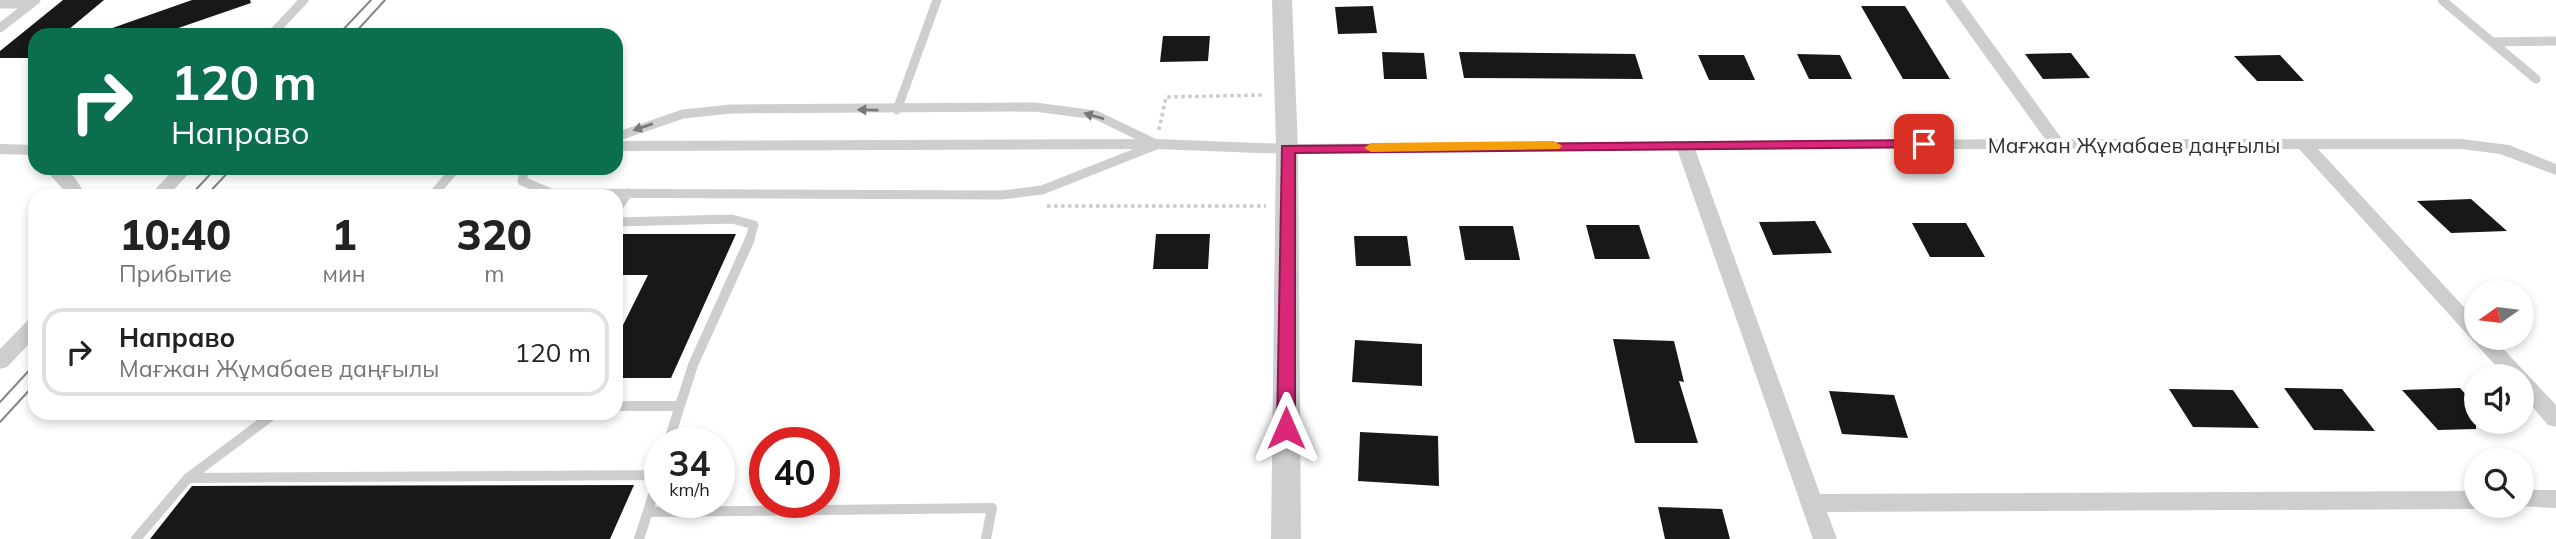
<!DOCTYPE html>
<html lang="ru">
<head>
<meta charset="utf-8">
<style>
  body { margin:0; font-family:Mulish,sans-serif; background:#f2f2f2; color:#222; height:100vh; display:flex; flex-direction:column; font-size:26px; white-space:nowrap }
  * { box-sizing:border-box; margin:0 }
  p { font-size:23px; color:#767676 }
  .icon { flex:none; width:38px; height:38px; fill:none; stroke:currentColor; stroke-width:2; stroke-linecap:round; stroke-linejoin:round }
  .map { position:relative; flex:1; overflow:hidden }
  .details { position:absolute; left:28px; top:189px; width:595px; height:231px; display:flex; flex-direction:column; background:#fff; border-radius:21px; box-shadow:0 4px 10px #0003 }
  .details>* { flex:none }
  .hud { position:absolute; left:28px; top:28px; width:595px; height:147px; border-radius:21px; box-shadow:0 4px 10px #0003; background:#0b6e4f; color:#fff; overflow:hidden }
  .needle { width:46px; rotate:256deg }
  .tools { position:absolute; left:2464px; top:280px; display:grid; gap:14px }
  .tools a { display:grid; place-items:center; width:70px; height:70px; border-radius:50%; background:#fff; box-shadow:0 4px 10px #0003; font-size:35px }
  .speed { position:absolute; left:644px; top:427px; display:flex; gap:14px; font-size:35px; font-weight:700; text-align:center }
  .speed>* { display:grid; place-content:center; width:91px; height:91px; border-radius:50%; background:#fff; box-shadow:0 4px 10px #0003; line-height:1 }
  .speed small { font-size:18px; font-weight:400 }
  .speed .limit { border:10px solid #d22; background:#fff; color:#111 }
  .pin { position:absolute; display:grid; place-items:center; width:60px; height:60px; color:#fff; margin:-30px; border-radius:14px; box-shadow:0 4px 10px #0006 }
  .me { position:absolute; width:77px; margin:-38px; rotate:0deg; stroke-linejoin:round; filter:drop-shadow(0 0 5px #0008) }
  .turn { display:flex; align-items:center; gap:24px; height:147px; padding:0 28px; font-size:32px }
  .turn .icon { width:91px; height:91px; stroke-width:2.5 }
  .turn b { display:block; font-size:49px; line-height:60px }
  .eta { display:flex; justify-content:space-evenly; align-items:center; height:119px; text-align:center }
  .eta b { font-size:42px; font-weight:800; line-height:49px }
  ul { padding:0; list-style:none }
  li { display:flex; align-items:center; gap:21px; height:88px; margin:0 14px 10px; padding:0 14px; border:4px solid #e0e0e0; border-radius:21px }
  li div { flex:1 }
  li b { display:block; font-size:26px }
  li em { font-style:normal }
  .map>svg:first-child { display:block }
</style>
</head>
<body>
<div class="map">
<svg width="2556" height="539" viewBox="0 0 2556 539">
  <rect width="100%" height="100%" fill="#fff"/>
  <!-- building -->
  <path fill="#181818" d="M 63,0 L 104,0 L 62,35 L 35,35 L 35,58 L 0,58 L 0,51 Z
    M 192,0 L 250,0 L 251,3 L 158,35 L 101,35 L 101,32 Z
    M 1373,6 L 1377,33 L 1338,34 L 1335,7 Z
    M 1861,6 L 1905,6 L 1950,79 L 1903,79 Z
    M 1163,36 L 1210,36 L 1208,61 L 1160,62 Z
    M 1382,52 L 1424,53 L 1427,79 L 1384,79 Z
    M 1459,52 L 1635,54 L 1643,79 L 1464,78 Z
    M 2071,53 L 2090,78 L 2043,79 L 2025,54 Z
    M 1797,54 L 1840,55 L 1852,79 L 1809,79 Z
    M 1698,55 L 1744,55 L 1755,80 L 1709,80 Z
    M 2280,55 L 2304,81 L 2257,81 L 2234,56 Z
    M 2471,199 L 2507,231 L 2451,233 L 2417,201 Z
    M 1815,221 L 1832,253 L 1773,255 L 1759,222 Z
    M 1912,223 L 1966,223 L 1985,257 L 1930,257 Z
    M 1586,225 L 1639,225 L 1650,259 L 1595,259 Z
    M 1459,226 L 1513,226 L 1520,260 L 1465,260 Z
    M 616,234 L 736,234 L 671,378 L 616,378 L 616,339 L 648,275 L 616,275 Z
    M 1156,234 L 1210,234 L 1208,269 L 1153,269 Z
    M 1354,236 L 1407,236 L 1411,266 L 1356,266 Z
    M 1613,339 L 1674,341 L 1684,382 L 1679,381 L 1698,443 L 1635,443 Z
    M 1355,340 L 1422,344 L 1422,386 L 1352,382 Z
    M 2284,388 L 2342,389 L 2375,431 L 2314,430 Z
    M 2460,388 L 2476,406 L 2476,429 L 2438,430 L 2402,390 Z
    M 2169,389 L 2233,390 L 2259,428 L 2193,427 Z
    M 1829,391 L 1894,395 L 1908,438 L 1842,434 Z
    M 1360,432 L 1438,436 L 1439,486 L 1358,481 Z
    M 634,485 L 610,539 L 150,539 L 192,486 Z
    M 1658,507 L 1722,509 L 1730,539 L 1665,539 Z"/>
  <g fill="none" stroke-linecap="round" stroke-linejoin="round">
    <!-- path -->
    <path stroke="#cbcbcb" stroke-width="3.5" stroke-dasharray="3.5 3.5" stroke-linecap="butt" d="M 1159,130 L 1166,97 L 1264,95
      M 1047,206 L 1266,206"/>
    <!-- service-far1 -->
    <path stroke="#cecece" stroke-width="9" d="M 2442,0 L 2492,42 L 2556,41
      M 0,4 L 31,4
      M 0,28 L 36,0
      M 271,35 L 304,0
      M 2492,42 L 2536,79
      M 897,110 L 937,0
      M 616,137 L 683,114 L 731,109 L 1035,107 L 1096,115 L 1156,144
      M 525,168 L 522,181 L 551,193 L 1002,195 L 1042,190 L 1156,145
      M 432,196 L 456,168
      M 616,211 L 628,193
      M 616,222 L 732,219 L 754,225 L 749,241"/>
    <!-- service -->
    <path stroke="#cecece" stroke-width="10" d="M 616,406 L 677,406
      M 668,443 L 693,365 L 750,239
      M 188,478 L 660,475
      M 650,512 L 992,508 L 986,539
      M 136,539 L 188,478 L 275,413
      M 639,539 L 660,474"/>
    <!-- minor -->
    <path fill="#cecece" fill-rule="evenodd" d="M 1945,0 L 1961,0 L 2062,139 L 2462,139 L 2509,145 L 2556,164 L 2556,175 L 2500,154 L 2462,149 L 2318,149 L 2476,320 L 2476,338 L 2493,338 L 2556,405 L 2556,427 L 2548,425 L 2522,395 L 2522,376 L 2505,376 L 2299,149 L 1695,149 L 1820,494 L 2476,491 L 2476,506 L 2484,506 L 2476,509 L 1827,512 L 1837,539 L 1813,539 L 1677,149 L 1287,154 L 1156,149 L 616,151 L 616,141 L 1156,139 L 1287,144 L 2045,139 Z
      M 0,144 L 35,145 L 35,155 L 0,154 Z
      M 44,168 L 64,168 L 75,178 L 87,196 L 69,196 Z
      M 175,168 L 194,168 L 168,196 L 149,196 Z
      M 35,318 L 35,338 L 7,367 L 0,369 L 0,349 L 28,320 Z
      M 2522,490 L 2556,490 L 2556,508 L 2515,506 L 2522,506 Z"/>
    <!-- tertiary -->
    <path fill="#cecece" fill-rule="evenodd" d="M 1272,0 L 1292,0 L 1298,149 L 1301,539 L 1271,539 L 1276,149 Z"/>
    <!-- tram -->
    <path stroke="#868686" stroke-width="2" d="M 338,35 L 371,0
      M 353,35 L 385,0
      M 190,196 L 216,168
      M 206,196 L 232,168
      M 0,402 L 35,364
      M 0,422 L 35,384"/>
  </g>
  <!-- one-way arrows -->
  <defs><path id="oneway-solid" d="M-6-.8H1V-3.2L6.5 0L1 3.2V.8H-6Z" transform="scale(1.75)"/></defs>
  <g fill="#787878">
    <use href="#oneway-solid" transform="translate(868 110) rotate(-179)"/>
    <use href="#oneway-solid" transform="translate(1094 116) rotate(-164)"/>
    <use href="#oneway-solid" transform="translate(643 127) rotate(161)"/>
  </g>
  <!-- route -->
  <path fill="#db2777" stroke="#8e194d" stroke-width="2" d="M 1924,140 L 1931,144 L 1929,147 L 1295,153 L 1295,428 L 1286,435 L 1277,428 L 1282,146 Z"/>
  <!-- slow -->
  <path fill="#f59e0b" d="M 1554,141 L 1562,146 L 1559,149 L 1371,152 L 1364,148 L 1371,143 Z"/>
  <g text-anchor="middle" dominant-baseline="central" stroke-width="7" stroke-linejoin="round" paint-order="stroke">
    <!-- street labels -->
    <g font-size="21" fill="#313131" stroke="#fff">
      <text x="2134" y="145">Мағжан Жұмабаев даңғылы</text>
    </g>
  </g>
</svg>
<div class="tools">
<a><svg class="needle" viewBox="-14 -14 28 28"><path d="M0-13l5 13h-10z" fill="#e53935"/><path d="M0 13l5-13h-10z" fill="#767676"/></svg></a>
<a><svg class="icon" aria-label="sound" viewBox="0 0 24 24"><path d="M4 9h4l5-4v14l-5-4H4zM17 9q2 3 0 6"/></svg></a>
<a><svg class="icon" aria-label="search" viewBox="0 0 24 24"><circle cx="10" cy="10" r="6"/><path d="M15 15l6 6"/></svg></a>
</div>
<div class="speed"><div>34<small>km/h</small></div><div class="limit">40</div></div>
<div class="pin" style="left:1924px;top:144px;background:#d93025"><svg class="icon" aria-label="arrive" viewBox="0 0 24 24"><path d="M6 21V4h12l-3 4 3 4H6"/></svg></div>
<svg class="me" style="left:1286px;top:428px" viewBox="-20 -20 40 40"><path d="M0-17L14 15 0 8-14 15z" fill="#db2777" stroke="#fff" stroke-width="4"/></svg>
<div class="hud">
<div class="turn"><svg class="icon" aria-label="right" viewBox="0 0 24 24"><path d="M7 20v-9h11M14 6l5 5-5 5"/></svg><div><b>120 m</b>Направо</div></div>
</div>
<section class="details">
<div class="eta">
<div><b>10:40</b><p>Прибытие</p></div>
<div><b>1</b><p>мин</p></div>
<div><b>320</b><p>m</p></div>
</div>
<ul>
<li><svg class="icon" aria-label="right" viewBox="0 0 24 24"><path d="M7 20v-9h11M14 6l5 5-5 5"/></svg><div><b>Направо</b><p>Мағжан Жұмабаев даңғылы</p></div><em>120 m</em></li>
</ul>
</section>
</div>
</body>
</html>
